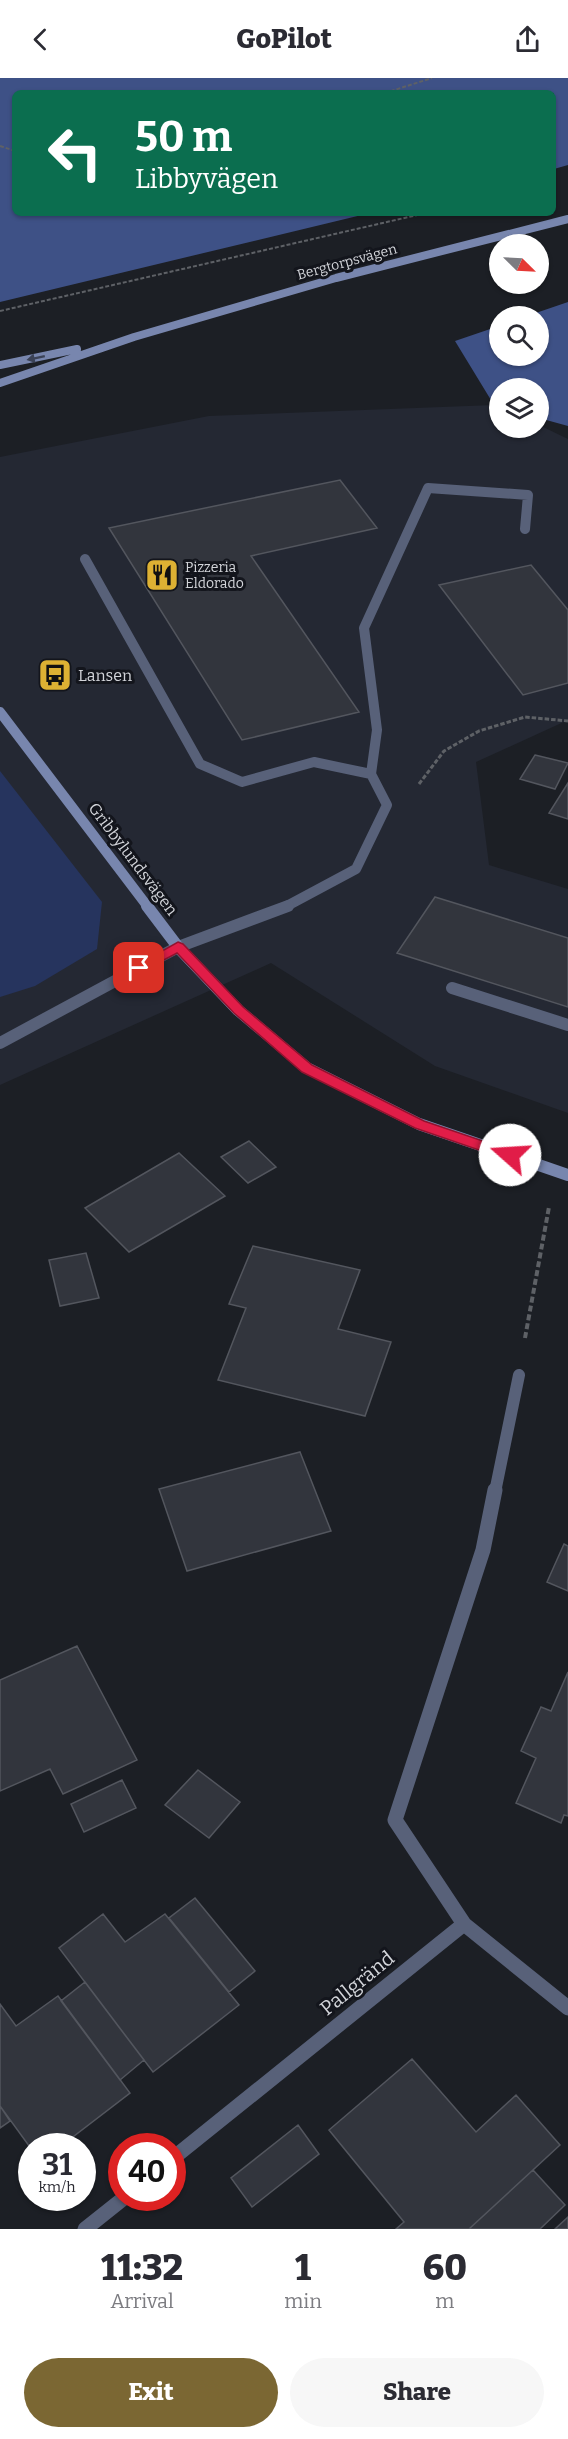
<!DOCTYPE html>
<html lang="en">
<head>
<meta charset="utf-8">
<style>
  body { margin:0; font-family:Bitter,serif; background:#f7f7f7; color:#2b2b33; height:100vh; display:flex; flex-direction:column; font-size:22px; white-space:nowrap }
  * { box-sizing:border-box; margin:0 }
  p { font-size:20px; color:#7c7c81 }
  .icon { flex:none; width:33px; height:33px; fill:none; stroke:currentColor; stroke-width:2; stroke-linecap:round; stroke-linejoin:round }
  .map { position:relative; height:2151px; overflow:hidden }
  .sheet { display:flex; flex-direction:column; background:#fff; flex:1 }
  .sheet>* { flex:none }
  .top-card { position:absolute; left:12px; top:12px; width:544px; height:126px; border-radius:9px; box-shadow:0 2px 4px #0004; background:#0b6e4f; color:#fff; overflow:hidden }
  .needle { width:39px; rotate:114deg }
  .tools { position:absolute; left:489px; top:156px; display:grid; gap:12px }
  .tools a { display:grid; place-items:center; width:60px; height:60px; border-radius:50%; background:#fff; box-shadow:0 2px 4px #0004; font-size:30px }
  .speed { position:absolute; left:18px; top:2055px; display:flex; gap:12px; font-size:30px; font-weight:700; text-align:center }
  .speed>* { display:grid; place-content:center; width:78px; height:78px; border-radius:50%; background:#fff; box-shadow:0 2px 4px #0004; line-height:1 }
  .speed small { font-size:15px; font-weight:400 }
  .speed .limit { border:9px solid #d22; background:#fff; color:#111 }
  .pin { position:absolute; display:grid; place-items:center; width:51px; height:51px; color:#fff; margin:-26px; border-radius:12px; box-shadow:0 3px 9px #0006 }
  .me { position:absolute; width:66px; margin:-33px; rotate:289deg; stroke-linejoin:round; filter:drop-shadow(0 0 4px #0008) }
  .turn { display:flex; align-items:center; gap:21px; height:126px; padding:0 24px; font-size:27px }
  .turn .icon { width:78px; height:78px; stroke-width:2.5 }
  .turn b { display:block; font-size:42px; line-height:51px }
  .eta { display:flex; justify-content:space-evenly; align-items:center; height:102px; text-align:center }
  .eta b { font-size:36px; font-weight:800; line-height:42px }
  .button { display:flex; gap:12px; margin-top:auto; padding:12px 24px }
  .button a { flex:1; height:69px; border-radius:36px; background:#7b6733; color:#fff; font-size:24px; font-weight:800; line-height:69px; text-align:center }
  .button a+a { background:#f7f7f7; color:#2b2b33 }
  header { display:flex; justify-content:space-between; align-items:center; height:78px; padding:0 24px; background:#fff; font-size:27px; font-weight:800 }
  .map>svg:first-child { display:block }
</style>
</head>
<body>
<header><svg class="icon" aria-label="back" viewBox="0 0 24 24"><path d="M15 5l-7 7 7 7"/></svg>GoPilot<svg class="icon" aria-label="share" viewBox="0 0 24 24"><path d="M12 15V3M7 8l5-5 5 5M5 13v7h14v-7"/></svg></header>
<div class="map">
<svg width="568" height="2151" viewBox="0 0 568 2151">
  <rect width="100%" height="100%" fill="#1c1f25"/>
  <!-- built -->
  <path fill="#242833" d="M 494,327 L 499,329 L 500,350 L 538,350 L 539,347 L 568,361 L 568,642 L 476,684 L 489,787 L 568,811 L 568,1035 L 435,988 L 271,885 L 0,1007 L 0,379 L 209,338 Z"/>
  <!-- green -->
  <path fill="#26345e" d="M 0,693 L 102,824 L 97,871 L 35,908 L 0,919 Z"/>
  <!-- forest -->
  <path fill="#3e5186" d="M 0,0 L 568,0 L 568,87 L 554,91 L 554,15 L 15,15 L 15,135 L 370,135 L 0,224 Z
    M 568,224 L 568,348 L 539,340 L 538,310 L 500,310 L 499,328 L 494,327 L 455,263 L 499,248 L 500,278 L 538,278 L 538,238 L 527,238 Z"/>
  <!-- building -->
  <path fill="#32353d" stroke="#53565e" stroke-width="1.5" d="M 340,402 L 377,450 L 251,478 L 359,634 L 242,662 L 109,450 Z
    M 531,487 L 568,532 L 568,605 L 523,617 L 439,507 Z
    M 535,677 L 568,685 L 555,711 L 520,701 Z
    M 568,705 L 568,741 L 549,735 Z
    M 435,819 L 568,860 L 568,929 L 397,875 Z
    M 249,1063 L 276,1089 L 248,1105 L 221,1079 Z
    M 179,1075 L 225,1118 L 129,1174 L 85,1130 Z
    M 253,1168 L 360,1192 L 338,1251 L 391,1264 L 365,1338 L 218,1302 L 246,1230 L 229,1226 Z
    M 86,1175 L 99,1220 L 60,1228 L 49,1182 Z
    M 300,1374 L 331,1453 L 187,1493 L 159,1411 Z
    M 564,1466 L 568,1468 L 568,1513 L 547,1504 Z
    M 77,1568 L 137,1682 L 63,1716 L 50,1691 L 0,1713 L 0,1602 Z
    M 568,1594 L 568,1738 L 564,1737 L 561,1745 L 516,1725 L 536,1680 L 521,1673 L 541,1629 L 551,1633 Z
    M 198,1692 L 240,1724 L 209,1760 L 165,1727 Z
    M 122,1702 L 136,1730 L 84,1754 L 71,1726 Z
    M 195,1820 L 255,1893 L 229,1914 L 169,1840 Z
    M 103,1836 L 125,1864 L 165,1836 L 239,1927 L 153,1994 L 59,1870 Z
    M 85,1904 L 144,1982 L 120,2002 L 61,1923 Z
    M 58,1918 L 130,2015 L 61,2068 L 32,2068 L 32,2072 L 0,2028 L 0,1926 L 16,1948 Z
    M 412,1981 L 476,2054 L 516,2017 L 560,2067 L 469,2151 L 396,2151 L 404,2144 L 329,2052 Z
    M 0,2028 L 10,2043 L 0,2050 Z
    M 298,2047 L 319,2076 L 252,2129 L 231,2100 Z
    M 533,2092 L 565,2127 L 540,2151 L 469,2151 Z
    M 568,2139 L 568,2151 L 555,2151 Z"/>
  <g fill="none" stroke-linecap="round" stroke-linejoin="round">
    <!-- path-far2 -->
    <path stroke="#5e6166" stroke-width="2" stroke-dasharray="4 2" stroke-linecap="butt" d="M 385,15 L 432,0
      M 0,68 L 15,73
      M 0,233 L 426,135"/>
    <!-- path-far1 -->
    <path stroke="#5e6166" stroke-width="3" stroke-dasharray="4.5 2" stroke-linecap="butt" d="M 419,706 L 444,673 L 479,653 L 525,639 L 568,643"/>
    <!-- path -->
    <path stroke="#5e6166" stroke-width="4" stroke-dasharray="6 3" stroke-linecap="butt" d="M 525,1260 L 549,1129"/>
    <!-- lane -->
    <path stroke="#586179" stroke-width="12" d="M 452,910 L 568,947"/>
    <!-- street-far2 -->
    <path stroke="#586179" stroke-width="10" d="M 85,481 L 200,686 L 242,704 L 314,684 L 371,696 L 387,727 L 356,791 L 285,829
      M 371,696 L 377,652 L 364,550 L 428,410 L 528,417 L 525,451"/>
    <!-- street-far1 -->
    <path stroke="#586179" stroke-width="12" d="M 0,965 L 178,869 L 288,828
      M 495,1414 L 519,1297"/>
    <!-- street -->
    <path stroke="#586179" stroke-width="15" d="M 464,1846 L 395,1742 L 483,1472 L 495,1412
      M 172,2081 L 464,1846 L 568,1930
      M 85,2151 L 124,2120"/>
    <!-- secondary-far2 -->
    <path stroke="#7886ae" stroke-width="8" d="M 0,287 L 77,271
      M 0,305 L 134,259 L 336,200 L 568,141"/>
    <!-- secondary-far1 -->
    <path stroke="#7886ae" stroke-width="10" d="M 0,634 L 148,829"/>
    <!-- secondary -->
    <path stroke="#7886ae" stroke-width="12" d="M 147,828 L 178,869 L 238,932 L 307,990 L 419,1046 L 568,1097"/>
  </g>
  <!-- one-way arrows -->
  <defs><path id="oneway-solid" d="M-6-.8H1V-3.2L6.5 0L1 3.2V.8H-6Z" transform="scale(1.5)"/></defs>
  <use fill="#3b4256" href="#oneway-solid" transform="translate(36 280) rotate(168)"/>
  <!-- route -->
  <path fill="#e11d48" stroke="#92132f" stroke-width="1.5" d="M 178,864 L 183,866 L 243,929 L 312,987 L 424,1043 L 515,1074 L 517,1077 L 515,1081 L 505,1081 L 415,1050 L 302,994 L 234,935 L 177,875 L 143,893 L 139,894 L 132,890 Z"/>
  <!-- icons -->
  <defs>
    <symbol id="restaurant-square" viewBox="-11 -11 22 22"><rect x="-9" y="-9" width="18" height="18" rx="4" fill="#ddb133" stroke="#13151c"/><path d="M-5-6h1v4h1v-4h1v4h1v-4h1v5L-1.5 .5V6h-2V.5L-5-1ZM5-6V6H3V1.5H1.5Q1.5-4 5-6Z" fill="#111"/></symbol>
    <symbol id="bus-square" viewBox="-11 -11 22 22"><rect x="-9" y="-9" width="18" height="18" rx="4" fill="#ddb133" stroke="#13151c"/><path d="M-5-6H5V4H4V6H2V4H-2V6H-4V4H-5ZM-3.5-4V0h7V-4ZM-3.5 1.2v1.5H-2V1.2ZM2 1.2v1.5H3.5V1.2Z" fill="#111"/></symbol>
  </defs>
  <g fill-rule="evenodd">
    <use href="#restaurant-square" x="143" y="478" width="38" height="38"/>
    <use href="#bus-square" x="36" y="578" width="38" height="38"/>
  </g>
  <g text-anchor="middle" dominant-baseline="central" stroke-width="6" stroke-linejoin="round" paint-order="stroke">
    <!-- far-street labels -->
    <g font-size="14" fill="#d3d5da" stroke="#13151c">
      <text transform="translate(347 184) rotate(-15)">Bergtorpsvägen</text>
    </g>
    <!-- far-poi labels -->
    <g font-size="14" fill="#d3d5da" stroke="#13151c" text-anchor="start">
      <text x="185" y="489">Pizzeria<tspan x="185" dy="16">Eldorado</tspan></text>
    </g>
    <!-- poi labels -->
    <g font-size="16" fill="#d3d5da" stroke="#13151c" text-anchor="start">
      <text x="78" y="597">Lansen</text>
    </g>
    <!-- street labels -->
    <g font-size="16" fill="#d3d5da" stroke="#13151c">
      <text transform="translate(133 781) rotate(53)">Gribbylundsvägen</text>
    </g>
    <!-- near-street labels -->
    <g font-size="20" fill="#d3d5da" stroke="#13151c">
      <text transform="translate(357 1905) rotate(-39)">Pallgränd</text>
    </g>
  </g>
</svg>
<div class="tools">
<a><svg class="needle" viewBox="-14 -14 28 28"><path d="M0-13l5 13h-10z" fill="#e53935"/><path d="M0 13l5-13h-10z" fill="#7c7c81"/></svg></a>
<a><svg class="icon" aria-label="search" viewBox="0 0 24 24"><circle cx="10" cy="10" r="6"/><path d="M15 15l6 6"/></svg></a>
<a><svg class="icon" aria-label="layers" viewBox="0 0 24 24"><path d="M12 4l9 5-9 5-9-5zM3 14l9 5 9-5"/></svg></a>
</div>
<div class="speed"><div>31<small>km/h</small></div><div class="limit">40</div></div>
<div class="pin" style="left:139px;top:890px;background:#d93025"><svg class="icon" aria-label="arrive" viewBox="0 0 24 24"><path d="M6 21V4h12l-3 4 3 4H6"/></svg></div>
<svg class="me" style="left:510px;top:1077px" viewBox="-20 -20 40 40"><circle r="19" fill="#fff"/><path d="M0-13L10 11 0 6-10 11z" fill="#e11d48"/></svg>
<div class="top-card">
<div class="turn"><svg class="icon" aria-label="left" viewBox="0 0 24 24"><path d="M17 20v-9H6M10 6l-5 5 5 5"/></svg><div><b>50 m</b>Libbyvägen</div></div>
</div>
</div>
<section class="sheet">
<div class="eta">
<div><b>11:32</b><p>Arrival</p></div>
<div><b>1</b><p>min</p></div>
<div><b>60</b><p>m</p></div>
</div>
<div class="button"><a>Exit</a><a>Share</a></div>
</section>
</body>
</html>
